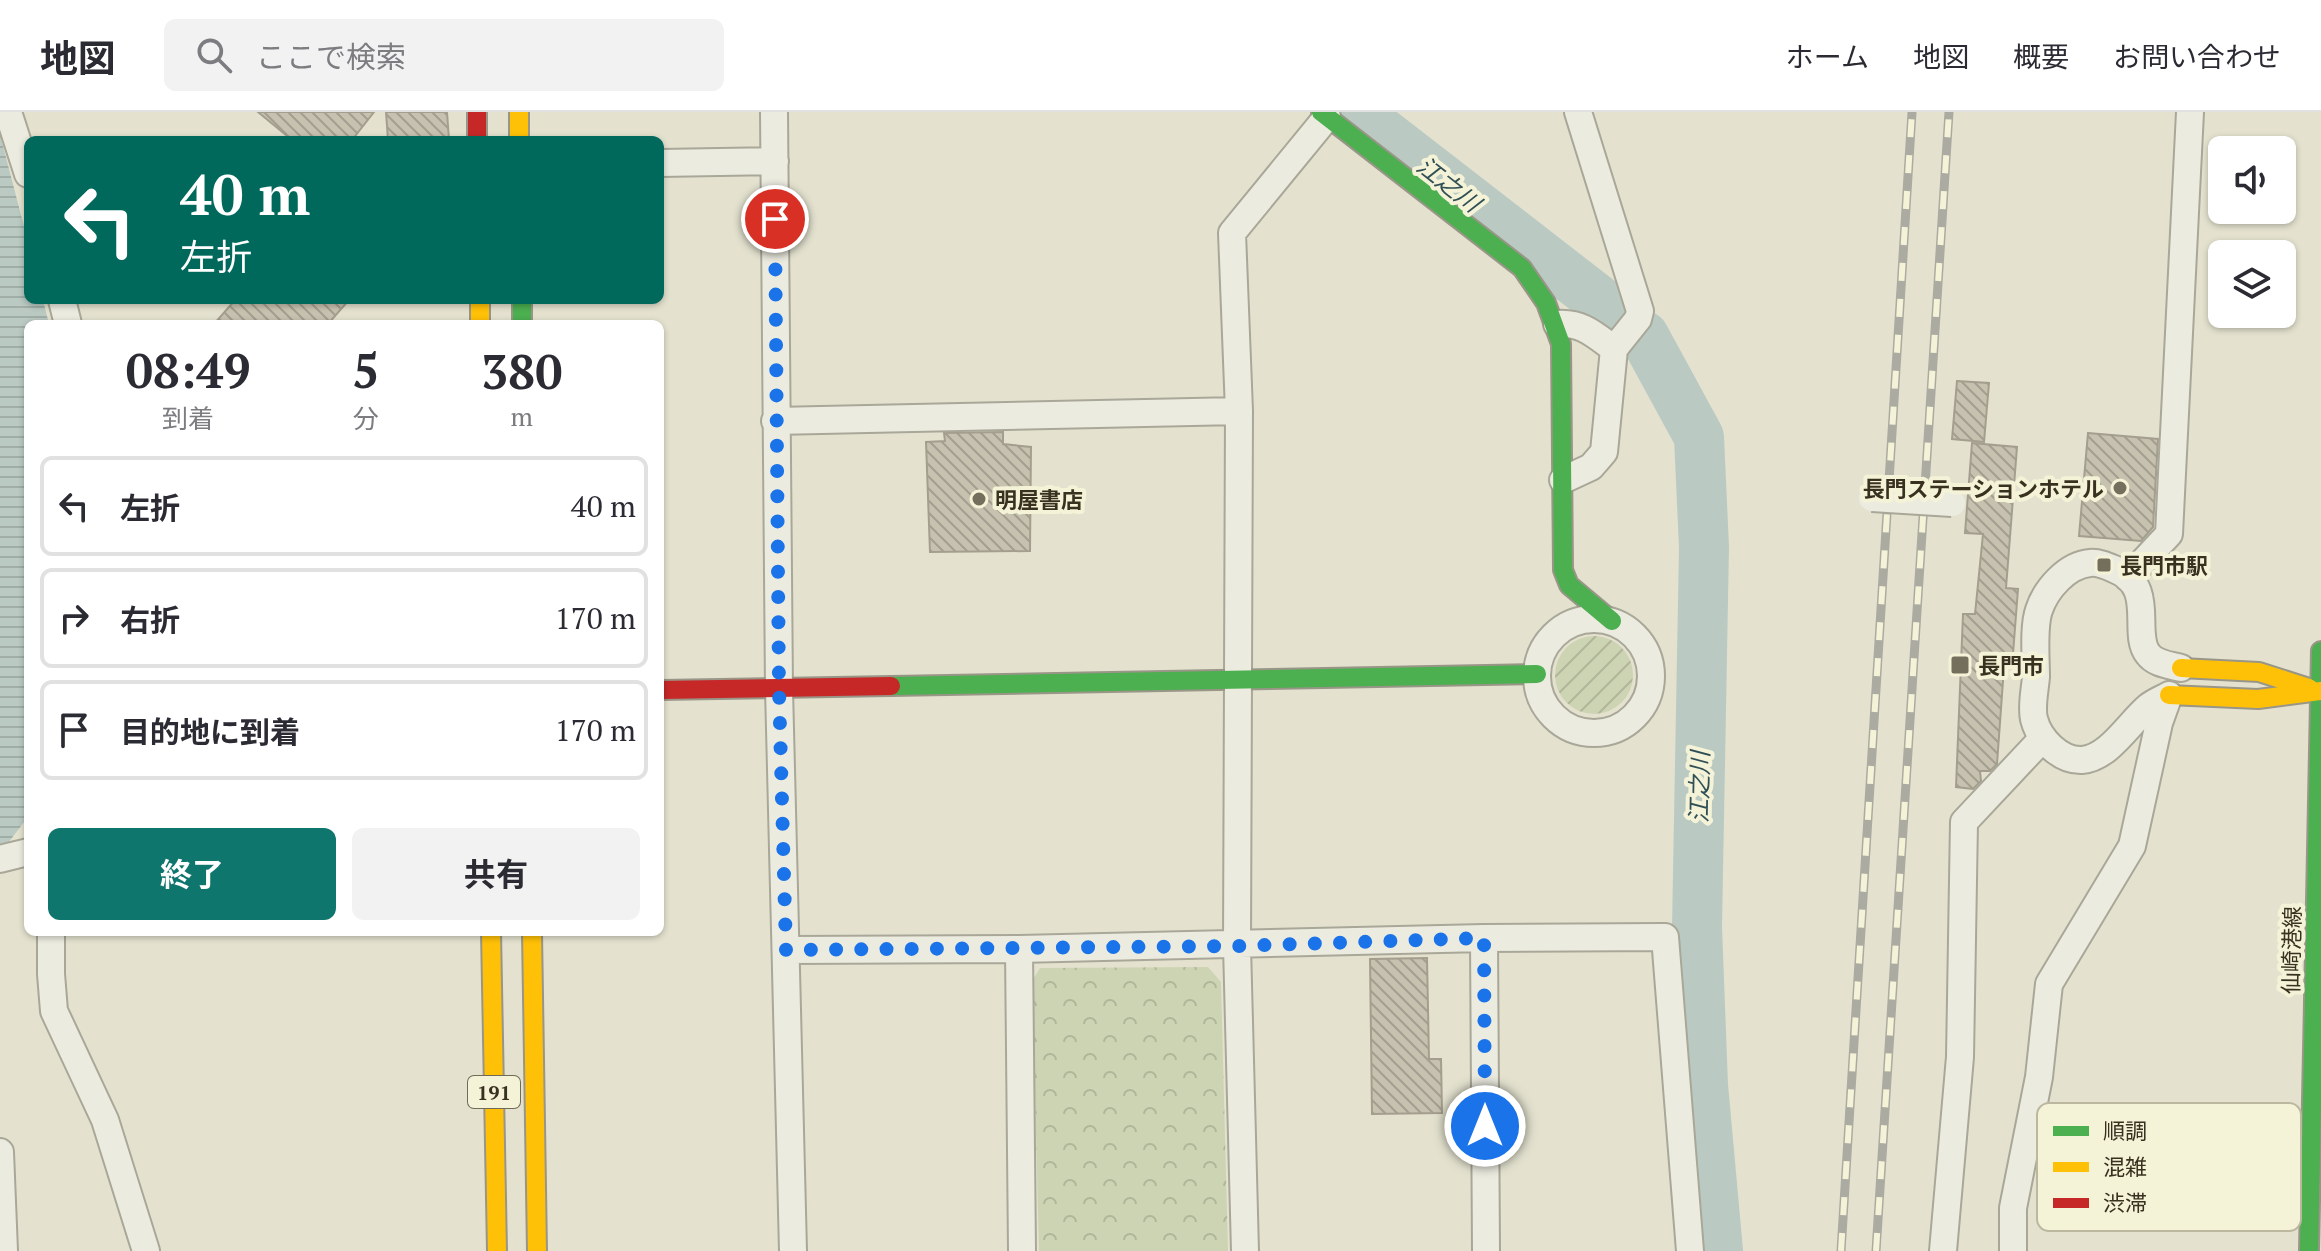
<!DOCTYPE html>
<html lang="ja">
<head>
<meta charset="utf-8">
<style>
  body { margin:0; font-family:"PT Serif","Noto Sans JP",serif; background:#f2f2f3; color:#2b2b33; height:100vh; display:flex; flex-direction:column; font-size:30px; white-space:nowrap }
  * { box-sizing:border-box; margin:0 }
  p { font-size:26px; color:#7c7c81 }
  .icon { flex:none; width:44px; height:44px; fill:none; stroke:currentColor; stroke-width:2; stroke-linecap:round; stroke-linejoin:round }
  .map { position:relative; flex:1; overflow:hidden }
  .details { position:absolute; left:24px; top:208px; width:640px; height:616px; display:flex; flex-direction:column; background:#fff; border-radius:12px; box-shadow:0 2px 6px #0004 }
  .details>* { flex:none }
  .guide { position:absolute; left:24px; top:24px; width:640px; height:168px; border-radius:12px; box-shadow:0 2px 6px #0004; background:#00695c; color:#fff; overflow:hidden }
  .tools { position:absolute; left:2208px; top:24px; display:grid; gap:16px }
  .tools a { display:grid; place-items:center; width:88px; height:88px; border-radius:12px; background:#fff; box-shadow:0 2px 6px #0004; font-size:40px }
  .pin { position:absolute; display:grid; place-items:center; width:68px; height:68px; color:#fff; margin:-34px; border:4px solid #fff; border-radius:50%; box-shadow:0 2px 8px #0007 }
  .me { position:absolute; width:88px; margin:-44px; rotate:0deg; stroke-linejoin:round; filter:drop-shadow(0 0 6px #0008) }
  .turn { display:flex; align-items:center; gap:28px; height:168px; padding:0 24px; font-size:36px }
  .turn .icon { width:104px; height:104px; stroke-width:2.5 }
  .turn b { display:block; font-size:56px; line-height:68px }
  .eta { display:flex; justify-content:space-evenly; align-items:center; height:136px; text-align:center }
  .eta b { font-size:48px; font-weight:700; line-height:56px }
  .cta { display:flex; gap:16px; margin-top:auto; padding:16px 24px }
  .cta a { flex:1; height:92px; border-radius:12px; background:#0f766e; color:#fff; font-size:32px; font-weight:700; line-height:92px; text-align:center }
  .cta a+a { background:#f2f2f3; color:#2b2b33 }
  ul { padding:0; list-style:none }
  li { display:flex; align-items:center; gap:24px; height:100px; margin:0 16px 12px; padding:0 8px; border:4px solid #e1e1e2; border-radius:12px }
  li div { flex:1 }
  li b { display:block; font-size:30px }
  li em { font-style:normal }
  header { display:flex; align-items:center; gap:48px; box-sizing:border-box; height:112px; padding:0 40px; background:#fff; border-bottom:2px solid #e1e1e2 }
  header strong { font-size:38px }
  nav { display:flex; gap:44px; margin-inline-start:auto; font-size:28px }
  .search { width:560px; height:72px; background:#f2f2f3; display:flex; align-items:center; gap:20px; box-sizing:border-box; padding:0 28px; border-radius:12px; color:#7c7c81; font-size:30px }
  .map>svg:first-child { display:block }
</style>
</head>
<body>
<header>
<strong>地図</strong>
<div class="search"><svg class="icon" aria-label="search" viewBox="0 0 24 24"><circle cx="10" cy="10" r="6"/><path d="M15 15l6 6"/></svg>ここで検索</div>
<nav><a>ホーム</a><a>地図</a><a>概要</a><a>お問い合わせ</a></nav>
</header>
<div class="map">
<svg width="2321" height="1139" viewBox="0 0 2321 1139">
  <defs>
    <pattern id="park-crowns" width="20" height="18" patternUnits="userSpaceOnUse" patternTransform="scale(2)"><rect width="20" height="18" fill="#cdd4b3"/><path d="M2 6a3 3 0 1 1 6 0M12 15a3 3 0 1 1 6 0" fill="none" stroke="#b1b69a"/></pattern>
    <pattern id="garden-furrows" width="10" height="10" patternUnits="userSpaceOnUse" patternTransform="scale(2)"><rect width="10" height="10" fill="#cdd4b3"/><path d="M-1 1l2-2M0 10L10 0M9 11l2-2" fill="none" stroke="#b1b69a"/></pattern>
    <pattern id="water-rules" width="6" height="5" patternUnits="userSpaceOnUse" patternTransform="scale(2)"><rect width="6" height="5" fill="#bacac3"/><path d="M0 2.5h6" fill="none" stroke="#a1aea7"/></pattern>
    <pattern id="building-back-hatch" width="6" height="6" patternUnits="userSpaceOnUse" patternTransform="scale(2)"><rect width="6" height="6" fill="#c7c2b0"/><path d="M-1 5l2 2M0 0l6 6M5-1l2 2" fill="none" stroke="#a39e8f"/></pattern>
  </defs>
  <rect width="100%" height="100%" fill="#e4e2cf"/>
  <!-- park -->
  <path fill="url(#park-crowns)" d="M 1208,855 L 1221,870 L 1228,1139 L 1039,1139 L 1032,869 L 1040,856 Z"/>
  <!-- garden -->
  <path fill="url(#garden-furrows)" d="M1555 563a39 39 0 1 1 78 0a39 39 0 1 1-78 0Z"/>
  <!-- water -->
  <path fill="url(#water-rules)" d="M 0,22 L 28,130 L 28,188 L 43,188 L 49,212 L 28,212 L 28,705 L 5,735 L 0,735 Z"/>
  <g fill="none" stroke-linecap="round" stroke-linejoin="round">
    <!-- river -->
    <path stroke="#bacac3" stroke-width="50" d="M 1356,0 L 1618,203
      M 1644,224 L 1699,325 L 1704,435 L 1697,815 L 1703,973 L 1718,1139"/>
  </g>
  <!-- building -->
  <path fill="url(#building-back-hatch)" stroke="#a49e8e" stroke-width="2" d="M 258,0 L 374,0 L 352,28 L 292,28 Z
    M 386,0 L 447,0 L 449,28 L 388,28 Z
    M 235,188 L 349,188 L 328,212 L 214,212 Z
    M 1957,269 L 1989,271 L 1984,330 L 1952,327 Z
    M 1003,320 L 1003,332 L 1031,335 L 1030,439 L 930,440 L 926,330 L 945,329 L 944,321 Z
    M 2088,321 L 2158,327 L 2153,415 L 2141,429 L 2079,424 Z
    M 1972,331 L 2017,335 L 2006,476 L 2018,477 L 2012,555 L 2004,555 L 1997,652 L 1990,659 L 1980,659 L 1981,669 L 1973,677 L 1956,675 L 1963,502 L 1975,502 L 1983,422 L 1965,421 Z
    M 1427,846 L 1429,947 L 1441,947 L 1442,1001 L 1372,1002 L 1370,847 Z"/>
  <g fill="none" stroke-linecap="round" stroke-linejoin="round">
    <defs>
      <path id="street" d="M 8,0 L 28,62
        M 774,0 L 779,577 L 793,1139
        M 660,51 L 775,49
        M 62,188 L 68,212
        M 1557,212 C 1582,210 1595,223 1614,237
        M 775,309 L 1239,299
        M 1563,368 L 1591,355 L 1604,340 L 1614,237 L 1638,207 L 1640,199 L 1578,0
        M 2128,466 L 2169,422 L 2190,0
        M1537 564a57 57 0 1 1 114 0a57 57 0 1 1-114 0Z
        M 2169,583 C 2162,587 2154,590 2148,595 C 2129,611 2109,646 2082,648 C 2060,649 2039,627 2034,607 C 2031,595 2035,577 2036,565 C 2036,546 2033,515 2039,498 C 2046,477 2067,453 2090,451 C 2098,450 2107,454 2114,457 C 2158,474 2131,521 2148,542 C 2155,552 2170,553 2181,556
        M 0,747 L 28,740
        M 51,820 L 51,862 L 54,899 L 105,1008 L 146,1139
        M 1484,826 L 1486,1139
        M 1019,837 L 1022,1139
        M 786,838 L 1019,837 L 1484,826 L 1665,825 L 1690,1139
        M 0,1040 L 4,1139
        M 1245,1139 L 1237,834 L 1239,299 L 1232,121 L 1327,5
        M 1943,1139 L 1960,945 L 1964,710 L 2043,626
        M 2013,1139 L 2013,1096 L 2039,965 L 2049,872 L 2132,734 L 2159,611 L 2169,583"/>
      <path id="fast" d="M 1321,0 L 1522,156 L 1546,191 L 1561,232 L 1563,458 L 1569,473 L 1612,509
        M 522,188 L 522,212
        M 891,574 L 1537,562
        M 2309,1139 L 2321,539"/>
      <path id="slow" d="M 519,0 L 519,28
        M 480,188 L 480,212
        M 2181,556 L 2259,560 L 2309,576
        M 2169,583 L 2258,587 L 2321,579
        M 491,820 L 497,1139
        M 532,820 L 537,1139"/>
      <path id="jam" d="M 477,0 L 477,28
        M 660,578 L 891,574"/>
    </defs>
    <!-- street casing -->
    <use href="#street" stroke="#a9a798" stroke-width="30"/>
    <!-- fast casing -->
    <use href="#fast" stroke="#999688" stroke-width="22"/>
    <!-- slow casing -->
    <use href="#slow" stroke="#999688" stroke-width="22"/>
    <!-- jam casing -->
    <use href="#jam" stroke="#999688" stroke-width="22"/>
    <!-- street -->
    <use href="#street" stroke="#ecebe0" stroke-width="26"/>
    <!-- fast -->
    <use href="#fast" stroke="#4caf50" stroke-width="18"/>
    <!-- slow -->
    <use href="#slow" stroke="#ffc107" stroke-width="18"/>
    <!-- jam -->
    <use href="#jam" stroke="#c62828" stroke-width="18"/>
    <defs>
      <path id="rail" d="M 1841,1139 L 1912,0
        M 1876,1139 L 1949,0"/>
    </defs>
    <!-- rail casing -->
    <use href="#rail" stroke="#acaba1" stroke-width="9"/>
    <!-- rail -->
    <use href="#rail" stroke="#f4f2d7" stroke-width="6" stroke-dasharray="18" stroke-linecap="butt"/>
    <defs>
      <path id="street-bridge" d="M 1872,386 L 1952,391"/>
    </defs>
    <!-- street-bridge casing -->
    <use href="#street-bridge" stroke="#a9a798" stroke-width="30" stroke-linecap="butt"/>
    <!-- street-bridge -->
    <use href="#street-bridge" stroke="#ecebe0" stroke-width="26"/>
  </g>
  <g fill="none" stroke-linecap="round" stroke-linejoin="round">
    <!-- route -->
    <path stroke="#1a73e8" stroke-width="14" stroke-dasharray="0 25.2" d="M 775,107 L 779,577 L 786,838 L 1237,834 L 1484,826 L 1485,1014"/>
  </g>
  <!-- markers -->
  <g fill="#746f5d" stroke="#f4f2d7" stroke-width="3">
    <circle cx="2120" cy="376" r="8"/>
    <circle cx="979" cy="387" r="8"/>
    <rect x="2096" y="445" width="16" height="16" rx="4"/>
    <rect x="1950" y="543" width="20" height="20" rx="4"/>
  </g>
  <g text-anchor="middle" dominant-baseline="central" stroke-width="8" stroke-linejoin="round" paint-order="stroke">
    <!-- shield labels -->
    <rect fill="#f4f2d7" stroke="#706b57" stroke-width="2" x="468" y="964" width="52" height="32" rx="6"/>
    <g font-size="20" font-weight="bold" fill="#383120">
      <text x="494" y="980">191</text>
    </g>
    <!-- poi labels -->
    <g font-size="22" font-weight="bold" fill="#383120" stroke="#f4f2d7" text-anchor="start">
      <text x="2104" y="376" text-anchor="end">長門ステーションホテル</text>
      <text x="995" y="387">明屋書店</text>
      <text x="2120" y="453">長門市駅</text>
      <text x="1978" y="553">長門市</text>
    </g>
    <!-- street labels -->
    <g font-size="22" fill="#383120" stroke="#f4f2d7">
      <text transform="translate(2291 838) rotate(-89)">仙崎港線</text>
    </g>
    <!-- water labels -->
    <g font-size="24" font-style="italic" fill="#315056" stroke="#f4f2d7">
      <text transform="translate(1449 72) rotate(38)">江之川</text>
      <text transform="translate(1699 675) rotate(-89)">江之川</text>
    </g>
  </g>
  <!-- legend -->
  <rect x="2037" y="991" width="264" height="128" rx="12" fill="#f4f2d7" stroke="#bcb8a0" stroke-width="2"/>
  <rect x="2053" y="1014" width="36" height="10" fill="#4caf50"/>
  <rect x="2053" y="1050" width="36" height="10" fill="#ffc107"/>
  <rect x="2053" y="1086" width="36" height="10" fill="#c62828"/>
  <g font-size="22" fill="#383120">
    <text x="2103" y="1027">順調</text>
    <text x="2103" y="1063">混雑</text>
    <text x="2103" y="1099">渋滞</text>
  </g>
</svg>
<div class="tools">
<a><svg class="icon" aria-label="sound" viewBox="0 0 24 24"><path d="M4 9h4l5-4v14l-5-4H4zM17 9q2 3 0 6"/></svg></a>
<a><svg class="icon" aria-label="layers" viewBox="0 0 24 24"><path d="M12 4l9 5-9 5-9-5zM3 14l9 5 9-5"/></svg></a>
</div>
<div class="pin" style="left:775px;top:107px;background:#d93025"><svg class="icon" aria-label="arrive" viewBox="0 0 24 24"><path d="M6 21V4h12l-3 4 3 4H6"/></svg></div>
<svg class="me" style="left:1485px;top:1014px" viewBox="-20 -20 40 40"><circle r="17" fill="#1a73e8" stroke="#fff" stroke-width="3"/><path d="M0-11L8 9 0 5-8 9z" fill="#fff"/></svg>
<div class="guide">
<div class="turn"><svg class="icon" aria-label="left" viewBox="0 0 24 24"><path d="M17 20v-9H6M10 6l-5 5 5 5"/></svg><div><b>40 m</b>左折</div></div>
</div>
<section class="details">
<div class="eta">
<div><b>08:49</b><p>到着</p></div>
<div><b>5</b><p>分</p></div>
<div><b>380</b><p>m</p></div>
</div>
<ul>
<li><svg class="icon" aria-label="left" viewBox="0 0 24 24"><path d="M17 20v-9H6M10 6l-5 5 5 5"/></svg><div><b>左折</b></div><em>40 m</em></li>
<li><svg class="icon" aria-label="right" viewBox="0 0 24 24"><path d="M7 20v-9h11M14 6l5 5-5 5"/></svg><div><b>右折</b></div><em>170 m</em></li>
<li><svg class="icon" aria-label="arrive" viewBox="0 0 24 24"><path d="M6 21V4h12l-3 4 3 4H6"/></svg><div><b>目的地に到着</b></div><em>170 m</em></li>
</ul>
<div class="cta"><a>終了</a><a>共有</a></div>
</section>
</div>
</body>
</html>
